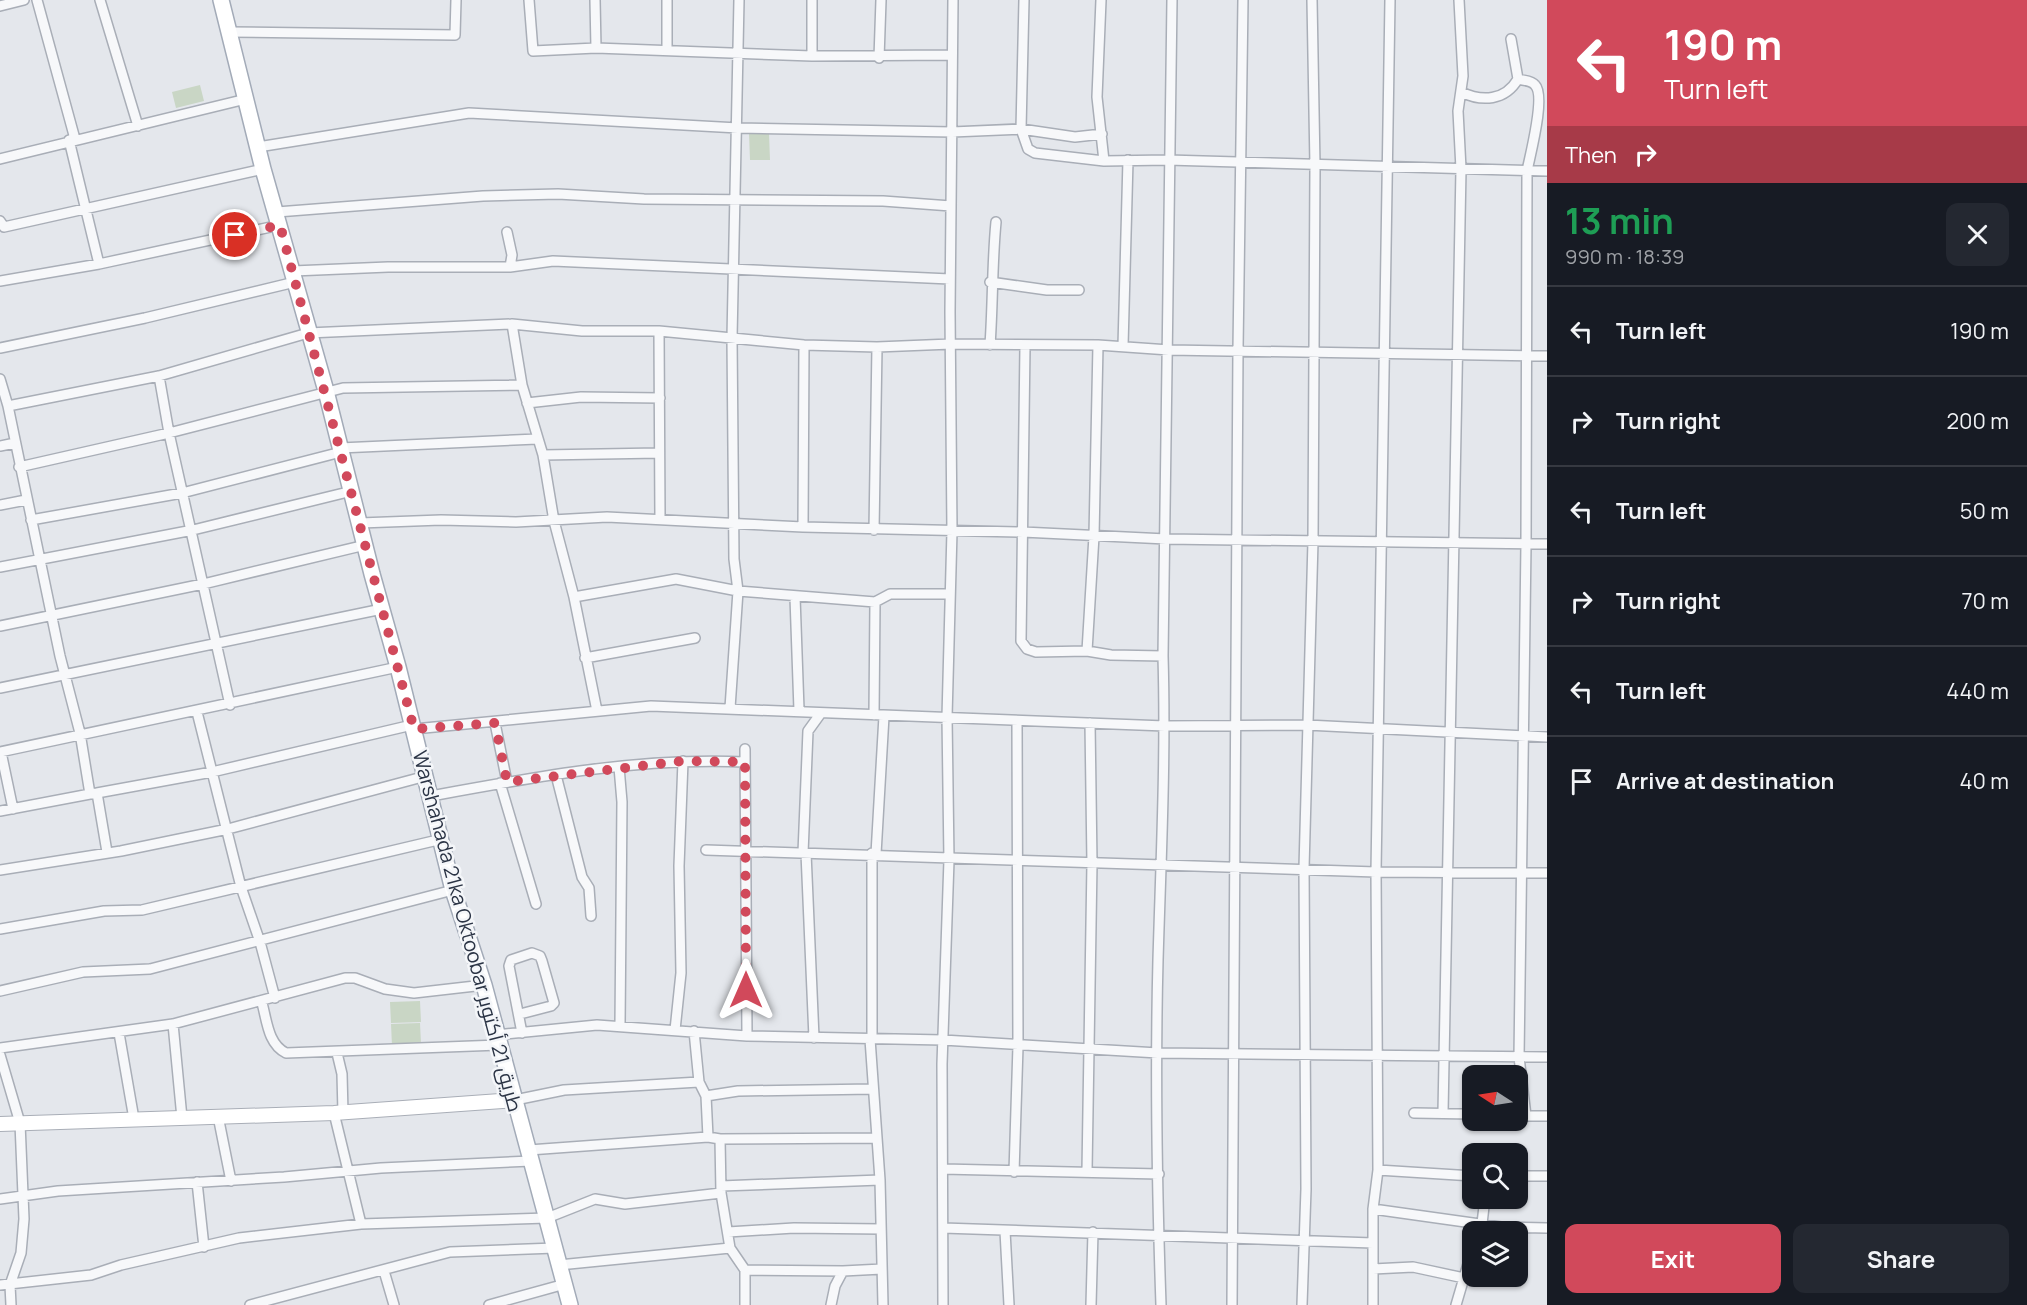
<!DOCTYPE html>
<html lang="en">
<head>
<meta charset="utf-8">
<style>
  body { margin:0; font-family:Manrope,Cairo,sans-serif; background:#242831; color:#f1f3f6; height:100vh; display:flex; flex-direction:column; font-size:22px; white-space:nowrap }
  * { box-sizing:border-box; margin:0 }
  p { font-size:20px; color:#9ea1a6 }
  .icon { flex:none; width:33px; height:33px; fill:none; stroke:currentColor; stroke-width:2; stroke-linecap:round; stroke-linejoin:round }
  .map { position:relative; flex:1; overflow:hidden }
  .drawer { display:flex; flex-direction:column; background:#171b24; width:480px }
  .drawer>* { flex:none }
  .top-card { background:#d1495b; color:#fff; overflow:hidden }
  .needle { width:39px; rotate:282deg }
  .tools { position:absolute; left:1462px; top:1065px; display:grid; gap:12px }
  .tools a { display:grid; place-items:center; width:66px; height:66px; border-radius:12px; background:#171b24; box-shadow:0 2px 4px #0004; font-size:30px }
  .pin { position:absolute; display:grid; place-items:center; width:51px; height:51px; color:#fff; margin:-26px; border:3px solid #fff; border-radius:50%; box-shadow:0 2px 6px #0007 }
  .me { position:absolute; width:66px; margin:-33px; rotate:0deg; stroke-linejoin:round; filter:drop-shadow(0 0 4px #0008) }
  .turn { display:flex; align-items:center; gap:21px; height:126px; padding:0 18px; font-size:27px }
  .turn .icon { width:78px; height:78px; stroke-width:2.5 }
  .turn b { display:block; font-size:42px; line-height:51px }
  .then { display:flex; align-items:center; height:57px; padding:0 18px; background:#0003; gap:12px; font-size:22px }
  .round { display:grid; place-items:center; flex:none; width:63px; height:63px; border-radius:12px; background:#242831 }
  .summary { display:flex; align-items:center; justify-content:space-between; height:102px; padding:0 18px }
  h1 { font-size:36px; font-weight:700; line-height:45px; color:#1e9e55 }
  .action { display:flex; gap:12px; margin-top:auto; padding:12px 18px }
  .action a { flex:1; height:69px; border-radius:12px; background:#d1495b; color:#fff; font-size:24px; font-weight:700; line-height:69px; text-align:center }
  .action a+a { background:#242831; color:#f1f3f6 }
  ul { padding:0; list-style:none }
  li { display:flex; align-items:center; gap:18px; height:90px; padding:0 18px; border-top:2px solid #363941 }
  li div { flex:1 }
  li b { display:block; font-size:22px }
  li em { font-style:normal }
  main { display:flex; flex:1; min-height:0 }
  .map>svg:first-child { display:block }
</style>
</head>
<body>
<main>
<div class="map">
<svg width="1547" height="1305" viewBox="0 0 1547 1305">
  <rect width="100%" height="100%" fill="#e4e7ec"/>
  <!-- green -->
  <path fill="#c9d6c5" d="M 200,85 L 204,101 L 176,108 L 172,92 Z
    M 749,133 L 769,133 L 770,160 L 750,160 Z
    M 420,1001 L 421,1022 L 391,1023 L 390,1002 Z
    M 420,1023 L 421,1044 L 392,1046 L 391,1024 Z"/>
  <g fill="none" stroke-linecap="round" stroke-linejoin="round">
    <defs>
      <path id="street" d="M 37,0 L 75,139
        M 100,0 L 138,126
        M 529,0 L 533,51 L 596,48 L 812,56 L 951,55
        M 595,0 L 596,48
        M 667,0 L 667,50
        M 1024,0 L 1021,129 L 1028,149 L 1035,153 L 1104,161 L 1168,160 L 1547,171
        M 1101,0 L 1097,97 L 1104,161
        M 0,6 L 24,0
        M 229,32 L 455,35 L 456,0
        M 812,56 L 812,0
        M 879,58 L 881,0
        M 1518,79 C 1524,81 1531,80 1535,85 C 1546,96 1530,155 1527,171 L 1526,544 L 1519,1057 L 1526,1116
        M 1461,92 C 1482,102 1505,101 1518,79 L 1511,39
        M 69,140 L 99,264
        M 258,147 L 469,113 L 738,128 L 952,132 L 1021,129 L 1075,137 L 1102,134
        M 0,159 L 246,99
        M 277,212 L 483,196 L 558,194 L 644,199 L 883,201 L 951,206
        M 0,221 L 4,227 L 263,169
        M 507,232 L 512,255 L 510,267
        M 293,271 L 388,267 L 510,267 L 553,261 L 950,279
        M 0,281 L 99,264 L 280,225
        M 990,282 L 1047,290 L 1079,290
        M 512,324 L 522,385 L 543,455 L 554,521 L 574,597 L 597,711
        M 659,331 L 660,519
        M 990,345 C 993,303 992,263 996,222
        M 1025,346 L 1021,641 L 1027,649 L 1036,652 L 1087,651 L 1111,655 L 1163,656
        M 1123,346 L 1128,160
        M 0,348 L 145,318 L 295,282
        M 159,376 L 169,433 L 230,705
        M 0,379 L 8,406 L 60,656 L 80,733 L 90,794 L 97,793 L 107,852
        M 527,403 L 581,397 L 660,398
        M 8,406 L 159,376 L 308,333 L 512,324 L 582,331 L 659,331 L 804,345 L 877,347 L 951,344 L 1098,345 L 1169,350 L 1547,356
        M 0,446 L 15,443
        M 340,448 L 537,439
        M 543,455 L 659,453
        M 19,467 L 169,433 L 343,388 L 522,385
        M 0,505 L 26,500
        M 31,520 L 182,493 L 341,452
        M 360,523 L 441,520 L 516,522 L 607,517 L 803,527 L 1023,532 L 1166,539 L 1547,544
        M 803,527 L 804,345
        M 874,530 L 877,347
        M 0,567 L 193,530 L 352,491
        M 574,597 L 676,579 L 738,591 L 875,602 L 890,594 L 950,594
        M 795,597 L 799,710
        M 0,626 L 203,584 L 365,545
        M 1087,651 L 1094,536 L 1098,345
        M 585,658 L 695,638
        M 0,688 L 382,609
        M 730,708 L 738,591 L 734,559 L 732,338 L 739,0
        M 197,712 L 241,887 L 260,942 L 275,998
        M 874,715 L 875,602
        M 495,723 L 507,782
        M 414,729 L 651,706 L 1165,726 L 1307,725 L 1547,737
        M 745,749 L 747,1036
        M 0,752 L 398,667
        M 1,752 L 13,809
        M 619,767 L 622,802 L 620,1025
        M 556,775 L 582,877 L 589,888 L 591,916
        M 500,783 L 536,904
        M 97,793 L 212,772 L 412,725
        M 431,796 C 534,777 640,757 745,762
        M 0,811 L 90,794
        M 706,850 L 1376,872 L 1547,873
        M 803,853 L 808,731 L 821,713
        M 806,853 L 814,1038
        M 872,853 L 872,1039
        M 876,854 L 884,716
        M 0,870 L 121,851 L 228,829 L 426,776
        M 0,929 L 104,911 L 142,910 L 442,839
        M 0,991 L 83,972 L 150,969 L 453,890
        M 262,1003 C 267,1021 268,1044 286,1053 L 499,1045
        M 520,1014 L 551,1006 L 554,1003 L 542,961 L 540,956 L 532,953 L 511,960 L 509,966 L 522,1033
        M 173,1024 L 182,1118
        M 675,1030 L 681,973 L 679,866 L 683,761
        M 694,1031 L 699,1082 L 706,1096 L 708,1137
        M 119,1033 L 134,1119
        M 496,1035 L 597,1025 L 747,1036 L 943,1040 L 1158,1053 L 1547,1057
        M 870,1039 L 880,1180 L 883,1305
        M 0,1048 L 173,1024 L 345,978 L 355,978 L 385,989 L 414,993 L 484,985
        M 337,1053 L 342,1074 L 343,1113
        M 0,1055 L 20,1123 L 24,1219 L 21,1253 L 10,1285 L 11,1305
        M 706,1096 L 738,1091 L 873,1089
        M 515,1100 L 564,1090 L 699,1082
        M 334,1113 L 361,1224
        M 1414,1113 L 1473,1114
        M 1443,1113 L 1461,169 L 1458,111 L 1463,76 L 1459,0
        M 218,1116 L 231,1181
        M 1518,1116 L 1547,1116
        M 529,1150 L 708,1137 L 720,1139 L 877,1138
        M 943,1169 L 1159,1174
        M 1378,1170 L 1473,1176
        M 1087,1171 L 1092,863 L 1090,723
        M 1014,1172 L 1018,1046 L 1017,721
        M 1518,1176 L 1547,1176
        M 197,1182 L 204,1247
        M 721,1186 L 880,1180
        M 0,1199 L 58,1191 L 284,1177 L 381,1168 L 531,1161
        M 1373,1209 L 1501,1227 L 1547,1228
        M 943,1228 L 1373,1243
        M 1005,1231 L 1009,1305
        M 728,1232 L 794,1228 L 881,1229
        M 1481,1232 L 1485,1198
        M 730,1248 L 745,1270 L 745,1305
        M 1518,1252 L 1520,1229
        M 559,1265 L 730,1248 L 721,1193 L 720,1139
        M 1373,1269 L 1413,1267 L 1464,1278
        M 745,1270 L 843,1271
        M 384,1271 L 394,1305
        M 0,1285 L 91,1275 L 121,1265 L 239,1238 L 361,1224 L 547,1218 L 595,1199 L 625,1204 L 721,1193
        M 250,1305 L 450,1252 L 555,1248
        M 489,1305 L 565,1284
        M 831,1305 L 835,1286 L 843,1271 L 882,1269
        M 943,1305 L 942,1064 L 949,860 L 947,717 L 952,531 L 950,312 L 953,0
        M 1091,1305 L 1093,1232
        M 1161,1305 C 1157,1190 1155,1075 1158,960 C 1161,858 1166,757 1163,656 L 1172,0
        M 1232,1305 L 1238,349 L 1243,0
        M 1302,1305 L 1306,1189 L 1304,868 L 1313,541 L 1315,166 L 1312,0
        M 1373,1305 L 1373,1209 L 1378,1170 L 1376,872 L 1390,0
        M 1456,1305 L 1473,1247"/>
      <path id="secondary" d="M 0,1124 L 334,1113 L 515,1100"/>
      <path id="primary" d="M 221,0 L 263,169 L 326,391 L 372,574 L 398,667 L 453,890 L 484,985 L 570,1305"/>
    </defs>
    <!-- street casing -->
    <use href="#street" stroke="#a9aeb7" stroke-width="12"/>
    <!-- secondary casing -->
    <use href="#secondary" stroke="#a9aeb7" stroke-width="16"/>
    <!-- primary casing -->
    <use href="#primary" stroke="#a3abb8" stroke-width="18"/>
    <!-- street -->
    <use href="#street" stroke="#f7f8fa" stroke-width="9"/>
    <!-- secondary -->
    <use href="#secondary" stroke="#fff" stroke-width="14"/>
    <!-- primary -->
    <use href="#primary" stroke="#fff" stroke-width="15"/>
  </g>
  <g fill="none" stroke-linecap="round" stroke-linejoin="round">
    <!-- route -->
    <path stroke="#d1495b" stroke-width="10" stroke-dasharray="0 18" d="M 235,235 L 280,225 L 414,729 L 495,723 L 507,782 L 683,761 L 745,762 L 746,990"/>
  </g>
  <g text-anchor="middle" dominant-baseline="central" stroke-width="5" stroke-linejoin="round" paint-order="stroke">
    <!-- street labels -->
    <g font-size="20" fill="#2b3445" stroke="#f4f6f9">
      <text transform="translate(468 931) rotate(75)">Warshahada 21ka Oktoobar طريق 21 أكتوبر</text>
    </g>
  </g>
</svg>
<div class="tools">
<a><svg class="needle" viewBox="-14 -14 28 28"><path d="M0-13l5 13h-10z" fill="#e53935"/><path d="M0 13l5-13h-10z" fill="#9ea1a6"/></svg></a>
<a><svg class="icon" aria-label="search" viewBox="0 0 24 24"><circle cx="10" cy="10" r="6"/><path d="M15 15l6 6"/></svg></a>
<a><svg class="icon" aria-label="layers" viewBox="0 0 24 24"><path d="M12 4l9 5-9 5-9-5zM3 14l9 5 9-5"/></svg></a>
</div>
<div class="pin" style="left:235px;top:235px;background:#d93025"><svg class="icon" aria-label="arrive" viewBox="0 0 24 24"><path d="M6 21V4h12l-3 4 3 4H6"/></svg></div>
<svg class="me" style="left:746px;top:990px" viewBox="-20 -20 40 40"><path d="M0-17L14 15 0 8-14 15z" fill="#d1495b" stroke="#fff" stroke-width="4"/></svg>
</div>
<section class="drawer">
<div class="top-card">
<div class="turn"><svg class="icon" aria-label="left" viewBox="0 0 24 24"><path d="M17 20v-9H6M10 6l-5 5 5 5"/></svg><div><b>190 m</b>Turn left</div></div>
<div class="then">Then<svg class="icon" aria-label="right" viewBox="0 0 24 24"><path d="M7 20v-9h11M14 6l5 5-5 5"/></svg></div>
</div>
<div class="summary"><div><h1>13 min</h1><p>990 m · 18:39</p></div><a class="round"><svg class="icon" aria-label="close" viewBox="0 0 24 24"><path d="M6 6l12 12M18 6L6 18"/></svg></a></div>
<ul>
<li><svg class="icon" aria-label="left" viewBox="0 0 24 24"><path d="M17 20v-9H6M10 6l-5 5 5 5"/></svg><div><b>Turn left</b></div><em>190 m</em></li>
<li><svg class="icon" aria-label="right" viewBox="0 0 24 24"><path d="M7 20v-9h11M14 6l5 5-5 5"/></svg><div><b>Turn right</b></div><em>200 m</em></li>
<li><svg class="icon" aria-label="left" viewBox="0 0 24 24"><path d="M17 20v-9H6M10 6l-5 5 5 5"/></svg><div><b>Turn left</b></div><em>50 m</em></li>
<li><svg class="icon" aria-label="right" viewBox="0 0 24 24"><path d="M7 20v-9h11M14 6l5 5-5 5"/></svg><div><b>Turn right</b></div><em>70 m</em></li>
<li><svg class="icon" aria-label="left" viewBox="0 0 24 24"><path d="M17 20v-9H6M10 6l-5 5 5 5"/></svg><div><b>Turn left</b></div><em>440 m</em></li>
<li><svg class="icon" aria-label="arrive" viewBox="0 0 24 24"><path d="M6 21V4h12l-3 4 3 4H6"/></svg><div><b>Arrive at destination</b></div><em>40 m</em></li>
</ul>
<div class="action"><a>Exit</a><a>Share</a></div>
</section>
</main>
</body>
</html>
